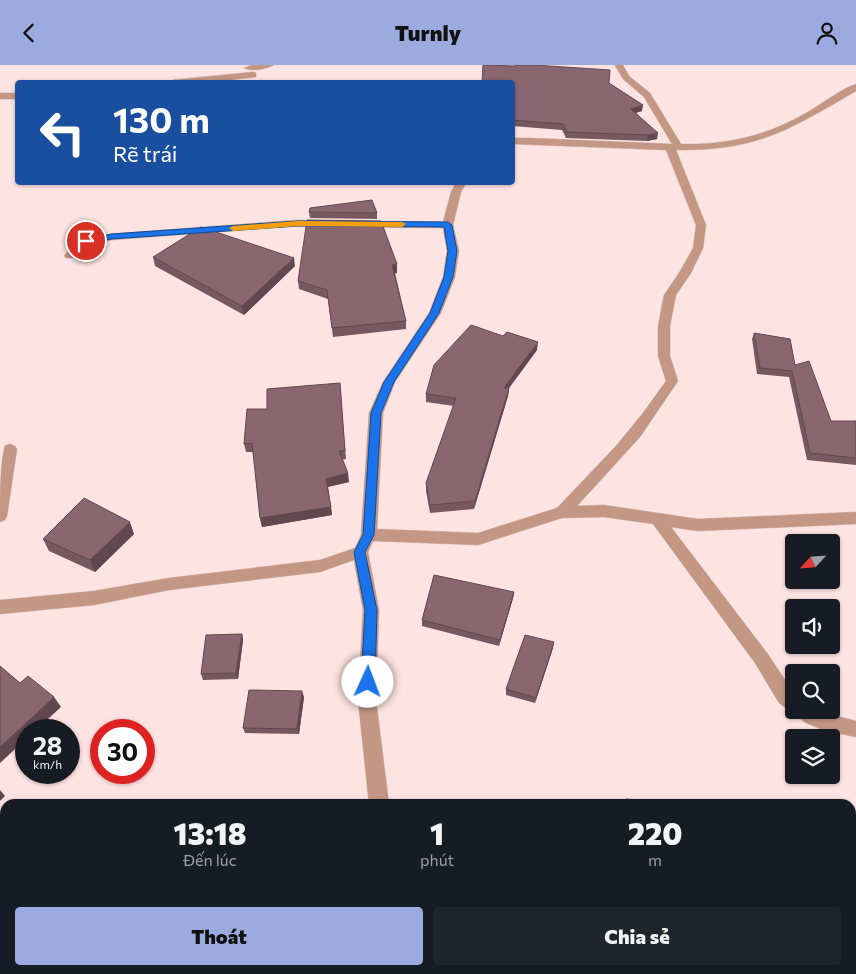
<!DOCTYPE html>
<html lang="vi">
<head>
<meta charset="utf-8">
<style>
  body { margin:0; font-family:Commissioner,sans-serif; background:#20242c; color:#f1f3f6; height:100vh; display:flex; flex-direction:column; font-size:19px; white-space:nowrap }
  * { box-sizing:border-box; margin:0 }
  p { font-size:16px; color:#9ea1a6 }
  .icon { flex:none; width:28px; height:28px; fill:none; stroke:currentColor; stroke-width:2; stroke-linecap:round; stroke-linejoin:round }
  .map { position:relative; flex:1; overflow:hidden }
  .sheet { position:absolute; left:0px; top:734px; width:856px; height:176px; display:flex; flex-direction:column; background:#171b24; border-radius:15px 15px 0 0; box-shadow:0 1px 4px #0004 }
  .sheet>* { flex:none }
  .top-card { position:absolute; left:15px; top:15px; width:500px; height:105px; border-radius:5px; box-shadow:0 1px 4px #0004; background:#1a4fa0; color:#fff; overflow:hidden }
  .needle { width:32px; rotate:244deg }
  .fabs { position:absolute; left:785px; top:469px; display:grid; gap:10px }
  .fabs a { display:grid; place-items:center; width:55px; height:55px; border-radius:5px; background:#171b24; box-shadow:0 1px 4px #0004; font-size:25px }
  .speed { position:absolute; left:15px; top:654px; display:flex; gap:10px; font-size:25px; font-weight:700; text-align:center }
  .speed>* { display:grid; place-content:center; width:65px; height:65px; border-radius:50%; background:#171b24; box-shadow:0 1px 4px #0004; line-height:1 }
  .speed small { font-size:12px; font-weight:400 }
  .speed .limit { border:8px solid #d22; background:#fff; color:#111 }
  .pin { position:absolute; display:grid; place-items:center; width:42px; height:42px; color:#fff; margin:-21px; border:2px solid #fff; border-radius:50%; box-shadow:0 1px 5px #0007 }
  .me { position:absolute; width:55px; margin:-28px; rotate:2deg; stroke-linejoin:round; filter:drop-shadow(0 0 4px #0008) }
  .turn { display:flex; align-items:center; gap:18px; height:105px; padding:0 15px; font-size:22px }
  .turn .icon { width:65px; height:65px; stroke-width:2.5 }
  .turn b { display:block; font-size:35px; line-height:42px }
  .eta { display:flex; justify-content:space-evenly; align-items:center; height:85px; text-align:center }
  .eta b { font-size:30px; font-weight:800; line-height:35px }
  .button { display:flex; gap:10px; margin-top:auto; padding:10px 15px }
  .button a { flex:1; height:58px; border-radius:5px; background:#9cabdf; color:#111; font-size:20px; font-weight:800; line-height:58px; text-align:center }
  .button a+a { background:#20242c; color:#f1f3f6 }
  header { display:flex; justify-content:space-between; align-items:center; height:65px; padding:0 15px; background:#9cabdf; color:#111; font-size:22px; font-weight:800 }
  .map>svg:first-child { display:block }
</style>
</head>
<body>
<header><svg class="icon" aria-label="back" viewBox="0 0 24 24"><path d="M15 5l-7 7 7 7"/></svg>Turnly<svg class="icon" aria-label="person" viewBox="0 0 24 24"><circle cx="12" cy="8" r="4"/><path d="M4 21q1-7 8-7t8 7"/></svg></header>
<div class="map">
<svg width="856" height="909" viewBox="0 0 856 909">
  <rect width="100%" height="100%" fill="#fde3e1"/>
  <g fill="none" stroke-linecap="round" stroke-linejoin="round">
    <defs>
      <path id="minor" d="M 274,0 C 267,4 251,7 244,3 L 252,0 Z
        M 615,0 L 623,0 L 629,11 L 650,28 L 681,79 C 727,80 766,71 806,48 C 822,39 839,25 856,19 L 856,26 C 789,65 757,86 676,85 L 706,160 L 703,183 L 691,208 L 676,230 L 670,261 L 670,291 L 678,316 L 640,372 L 577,441 L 604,440 L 698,454 L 856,447 L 856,459 L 698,466 L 671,462 L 767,588 L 794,628 L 794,645 L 815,645 L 856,656 L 856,672 L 826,666 L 806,658 L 779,638 L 755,598 L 653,459 L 604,452 L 562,453 L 478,480 L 373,476 L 368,487 L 379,545 L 376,635 L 389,739 L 369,739 L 358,635 L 363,545 L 354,495 L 320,507 L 169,525 L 94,540 L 0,549 L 0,535 L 94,526 L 169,513 L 320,495 L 355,483 L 361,470 L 369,348 L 383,317 L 429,248 L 443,212 L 447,186 L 443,163 L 362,162 L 357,159 L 362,156 L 443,157 L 451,127 L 456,118 L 466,118 L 461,127 L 453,160 L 459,186 L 455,212 L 441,248 L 395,317 L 383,348 L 377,464 L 478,468 L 557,443 L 616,381 L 643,348 L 666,316 L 658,291 L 658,261 L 664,230 L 679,208 L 693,183 L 696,160 L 666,85 L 512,79 L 512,73 L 529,73 L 672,79 L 644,32 L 623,14 Z
        M 253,7 L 256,8 L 256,12 L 204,18 L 169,18 L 173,15 Z
        M 0,28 L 18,28 L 18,34 L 0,34 Z
        M 297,155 L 327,156 L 332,159 L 327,162 L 297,161 L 111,175 L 87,182 L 74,193 L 66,193 L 64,191 L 70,184 L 79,177 L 111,169 Z
        M 10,379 L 15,381 L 17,384 L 7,451 L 5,455 L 0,457 C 0,437 0,397 5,381 Z
        M 400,905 L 422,905 L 423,909 L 401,909 Z"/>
    </defs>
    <!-- minor casing -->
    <use href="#minor" stroke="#d8c0be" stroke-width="1"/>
    <!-- minor -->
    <use href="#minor" fill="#c39784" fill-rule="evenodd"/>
  </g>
  <!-- wall -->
  <path fill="#775861" d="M 512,18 L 609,18 L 642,46 L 636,48 L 657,74 L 647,76 L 566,73 L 562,65 L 512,61 Z
    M 309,147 L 377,148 L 377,154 L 310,153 Z
    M 153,192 L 295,201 L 244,250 L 155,201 Z
    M 395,208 L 406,256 L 406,264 L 333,272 L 328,234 L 299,224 L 298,216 L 397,208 Z
    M 754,268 L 795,300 L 831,356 L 856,356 L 856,400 L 807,395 L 789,312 L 757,309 L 752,274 Z
    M 537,285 L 509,323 L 508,331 L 474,444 L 430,448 L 426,426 L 426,418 L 454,341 L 426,337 L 426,329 Z
    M 340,318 L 346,394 L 342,395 L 349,417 L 328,422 L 332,450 L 262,462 L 260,453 L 253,387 L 246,387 L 244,379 L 267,344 Z
    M 134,469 L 95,507 L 49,486 L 43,474 Z
    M 514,527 L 513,533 L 499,581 L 422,561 L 422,555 Z
    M 242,569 L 243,575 L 238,614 L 203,615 L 201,609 Z
    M 553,583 L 535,638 L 506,630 L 506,624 Z
    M 304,632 L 299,669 L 245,668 L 243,663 Z"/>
  <!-- shaded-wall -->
  <path fill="#61474f" d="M 643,40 L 642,46 L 630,49 L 631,44 Z
    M 658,68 L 657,74 L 647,76 L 648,70 Z
    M 294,193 L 295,201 L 244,250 L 242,241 Z
    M 397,199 L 397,208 L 393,209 L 392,200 Z
    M 538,277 L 537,285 L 503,331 L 504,323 Z
    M 509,323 L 508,331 L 474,444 L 475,436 Z
    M 348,408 L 349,417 L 327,422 L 326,414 Z
    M 331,442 L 332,450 L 262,462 L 260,453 Z
    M 130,457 L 134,469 L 95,507 L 90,495 Z
    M 514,527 L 513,533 L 499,581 L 500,575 Z
    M 242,569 L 243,575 L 238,614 L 236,608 Z
    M 554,577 L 553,583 L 535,638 L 536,633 Z
    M 302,626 L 304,632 L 299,669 L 297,664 Z
    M 54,632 L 61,642 L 36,665 L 26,665 L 26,674 L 0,698 L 0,682 Z
    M 0,725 L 5,731 L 0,736 Z"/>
  <!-- building -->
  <path fill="#8a6671" stroke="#61474f" d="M 483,0 L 515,1 L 515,0 L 534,0 L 610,5 L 609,18 L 643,40 L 631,44 L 658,68 L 648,70 L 567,67 L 563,59 L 512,55 L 512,18 L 482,18 Z
    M 372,135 L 377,148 L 309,147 L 310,143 Z
    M 307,155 L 381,156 L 397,199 L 392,200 L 406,256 L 332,263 L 327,225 L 298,216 Z
    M 201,162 L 294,193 L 242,241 L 153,192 Z
    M 471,260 L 503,271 L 507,267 L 538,277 L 504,323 L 509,323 L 475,436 L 430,440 L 426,418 L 456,333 L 426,329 L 434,300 Z
    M 754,268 L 790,274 L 795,300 L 809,296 L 831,356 L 856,356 L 856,393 L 810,388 L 792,306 L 760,303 Z
    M 340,318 L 345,386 L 339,386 L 348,408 L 326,414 L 331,442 L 260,453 L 252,378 L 244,379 L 247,344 L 267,344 L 267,324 Z
    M 84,433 L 130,457 L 90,495 L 43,474 Z
    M 434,510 L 514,527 L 500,575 L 422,555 Z
    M 242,569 L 236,608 L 201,609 L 206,570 Z
    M 525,570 L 554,577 L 536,633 L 506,624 Z
    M 0,601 L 20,618 L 28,611 L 54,632 L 0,682 Z
    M 249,625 L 302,626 L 297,664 L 243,663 Z
    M 626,734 L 667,738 L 667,739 L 627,739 Z
    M 282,905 L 360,905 L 363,909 L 278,909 Z
    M 574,905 L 602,905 L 604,909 L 563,909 Z"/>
  <!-- route -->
  <path fill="#1a73e8" stroke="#114b97" d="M 298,156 L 448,157 L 452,160 L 457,186 L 453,212 L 439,248 L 394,317 L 381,348 L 374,470 L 365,487 L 377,545 L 375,617 L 373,621 L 368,623 L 363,621 L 361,617 L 365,545 L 354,487 L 363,470 L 371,348 L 384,317 L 430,248 L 444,212 L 448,186 L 444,162 L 298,161 L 111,174 L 86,179 L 82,176 L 111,169 Z"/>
  <!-- slow -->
  <path fill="#f59e0b" d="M 298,156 L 402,157 L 406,159 L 402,162 L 298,161 L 233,166 L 229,163 L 233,161 Z"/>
</svg>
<div class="fabs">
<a><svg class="needle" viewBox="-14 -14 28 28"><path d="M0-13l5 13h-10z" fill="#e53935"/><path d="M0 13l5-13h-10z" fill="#9ea1a6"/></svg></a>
<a><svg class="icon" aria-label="sound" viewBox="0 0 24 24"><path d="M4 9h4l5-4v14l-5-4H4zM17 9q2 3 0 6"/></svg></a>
<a><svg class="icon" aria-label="search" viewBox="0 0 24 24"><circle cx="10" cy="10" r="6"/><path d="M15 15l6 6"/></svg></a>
<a><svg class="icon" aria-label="layers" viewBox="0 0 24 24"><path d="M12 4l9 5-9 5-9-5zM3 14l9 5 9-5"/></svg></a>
</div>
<div class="speed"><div>28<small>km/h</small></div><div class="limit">30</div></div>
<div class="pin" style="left:86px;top:176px;background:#d93025"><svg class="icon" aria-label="arrive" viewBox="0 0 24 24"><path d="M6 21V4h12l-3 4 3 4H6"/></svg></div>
<svg class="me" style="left:368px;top:617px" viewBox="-20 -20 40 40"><circle r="19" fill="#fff"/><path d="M0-13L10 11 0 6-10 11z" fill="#1a73e8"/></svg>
<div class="top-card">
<div class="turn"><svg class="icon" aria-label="left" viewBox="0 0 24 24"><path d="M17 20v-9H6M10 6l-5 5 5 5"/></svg><div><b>130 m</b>Rẽ trái</div></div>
</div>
<section class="sheet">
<div class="eta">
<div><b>13:18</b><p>Đến lúc</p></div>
<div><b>1</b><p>phút</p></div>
<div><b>220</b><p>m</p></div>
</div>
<div class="button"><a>Thoát</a><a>Chia sẻ</a></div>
</section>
</div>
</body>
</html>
